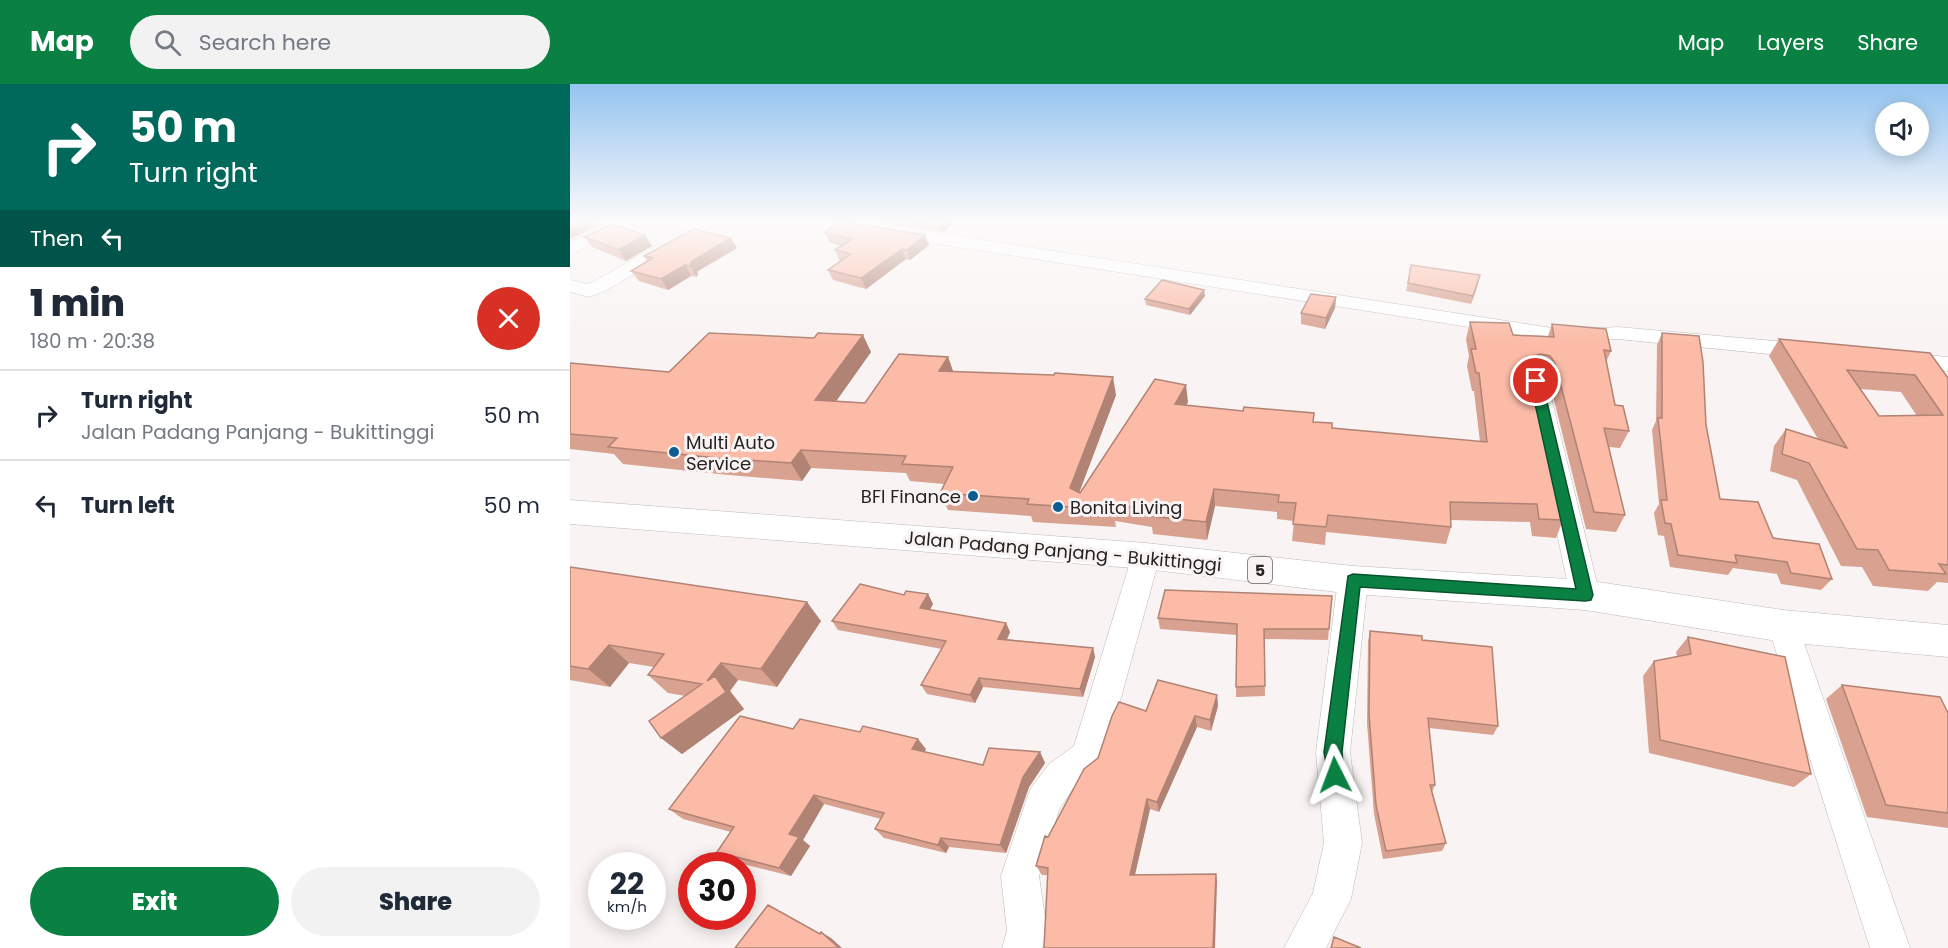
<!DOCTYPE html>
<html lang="en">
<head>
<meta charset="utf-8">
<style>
  body { margin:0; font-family:Poppins,sans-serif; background:#f2f2f3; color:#1f2937; height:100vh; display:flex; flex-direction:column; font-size:22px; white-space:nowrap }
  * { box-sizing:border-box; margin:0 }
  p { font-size:20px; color:#747a83 }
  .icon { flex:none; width:33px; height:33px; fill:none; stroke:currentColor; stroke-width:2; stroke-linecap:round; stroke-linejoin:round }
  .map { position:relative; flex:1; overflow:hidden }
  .side { display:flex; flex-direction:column; background:#fff; width:570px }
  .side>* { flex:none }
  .hud { background:#00695c; color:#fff; overflow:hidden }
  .buttons { position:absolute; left:1305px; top:18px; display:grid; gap:12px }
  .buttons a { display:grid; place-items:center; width:54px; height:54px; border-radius:50%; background:#fff; box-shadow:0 3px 15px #0003; font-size:30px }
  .speed { position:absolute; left:18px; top:768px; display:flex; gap:12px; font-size:30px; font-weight:700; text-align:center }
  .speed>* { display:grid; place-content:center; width:78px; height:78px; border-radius:50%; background:#fff; box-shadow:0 3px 15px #0003; line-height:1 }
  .speed small { font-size:15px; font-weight:400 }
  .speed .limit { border:9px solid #d22; background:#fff; color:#111 }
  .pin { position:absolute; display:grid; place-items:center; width:51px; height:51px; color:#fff; margin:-26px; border:3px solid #fff; border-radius:50%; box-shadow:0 2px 6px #0007 }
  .me { position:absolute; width:66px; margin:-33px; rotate:357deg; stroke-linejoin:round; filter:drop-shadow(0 0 4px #0008) }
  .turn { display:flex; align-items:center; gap:21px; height:126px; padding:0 30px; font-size:27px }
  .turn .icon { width:78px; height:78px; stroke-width:2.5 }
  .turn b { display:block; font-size:42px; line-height:51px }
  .then { display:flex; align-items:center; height:57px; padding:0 30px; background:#0003; gap:12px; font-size:22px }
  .round { display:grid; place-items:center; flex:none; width:63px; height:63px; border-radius:32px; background:#f2f2f3 }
  .overview { display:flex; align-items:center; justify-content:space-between; height:102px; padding:0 30px }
  h1 { font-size:36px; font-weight:800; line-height:45px }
  .action { display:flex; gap:12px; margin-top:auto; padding:12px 30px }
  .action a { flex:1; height:69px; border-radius:36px; background:#0b8043; color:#fff; font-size:24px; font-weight:800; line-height:69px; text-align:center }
  .action a+a { background:#f2f2f3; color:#1f2937 }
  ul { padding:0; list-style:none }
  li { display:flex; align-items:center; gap:18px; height:90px; padding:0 30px; border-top:2px solid #e0e1e3 }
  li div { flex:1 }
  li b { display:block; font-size:22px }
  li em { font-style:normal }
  header { display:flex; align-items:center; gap:36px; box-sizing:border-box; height:84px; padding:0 30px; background:#0b8043; color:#fff }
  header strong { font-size:28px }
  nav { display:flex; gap:33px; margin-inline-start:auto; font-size:21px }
  .search { width:420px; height:54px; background:#f2f2f3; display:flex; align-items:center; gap:15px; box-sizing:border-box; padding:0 21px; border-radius:33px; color:#747a83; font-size:22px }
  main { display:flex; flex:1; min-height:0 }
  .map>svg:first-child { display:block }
</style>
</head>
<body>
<header>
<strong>Map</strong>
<div class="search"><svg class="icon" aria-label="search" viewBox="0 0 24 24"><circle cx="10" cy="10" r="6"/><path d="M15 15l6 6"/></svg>Search here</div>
<nav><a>Map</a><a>Layers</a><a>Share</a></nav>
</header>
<main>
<section class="side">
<div class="hud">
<div class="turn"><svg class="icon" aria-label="right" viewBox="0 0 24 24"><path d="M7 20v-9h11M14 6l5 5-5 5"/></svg><div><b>50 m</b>Turn right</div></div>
<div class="then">Then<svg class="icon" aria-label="left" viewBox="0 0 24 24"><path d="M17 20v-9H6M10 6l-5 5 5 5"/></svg></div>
</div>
<div class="overview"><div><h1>1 min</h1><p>180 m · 20:38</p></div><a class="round" style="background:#d93025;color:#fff"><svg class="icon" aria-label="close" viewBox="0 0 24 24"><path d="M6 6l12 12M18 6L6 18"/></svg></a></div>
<ul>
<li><svg class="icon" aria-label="right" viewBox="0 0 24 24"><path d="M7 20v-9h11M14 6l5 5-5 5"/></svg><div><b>Turn right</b><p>Jalan Padang Panjang - Bukittinggi</p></div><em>50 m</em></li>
<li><svg class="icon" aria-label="left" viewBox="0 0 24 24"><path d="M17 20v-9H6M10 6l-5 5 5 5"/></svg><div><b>Turn left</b></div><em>50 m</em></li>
</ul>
<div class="action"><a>Exit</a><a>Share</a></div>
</section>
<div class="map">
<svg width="1378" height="864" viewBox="0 0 1378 864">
  <rect width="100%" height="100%" fill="#f9f4f3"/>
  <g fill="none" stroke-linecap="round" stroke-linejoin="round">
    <defs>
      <path id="minor" d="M 41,138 L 65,138 L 62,142 L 0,171 L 0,158 Z
        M 101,138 L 134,138 L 141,143 L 138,147 L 35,207 L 19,213 L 0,208 L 0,196 L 17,200 L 21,199 L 116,145 L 104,142 Z
        M 251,138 L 296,138 L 995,246 L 1048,243 L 1239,260 L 1247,262 L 1250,267 L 1247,272 L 1239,274 L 1048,255 L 995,258 L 260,143 L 254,142 Z
        M 1331,269 L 1378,273 L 1378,287 L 1323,281 L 1320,276 L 1323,271 Z
        M 966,290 L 974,292 L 977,297 L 1030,511 L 1025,519 L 1015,523 L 1005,519 L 1000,511 L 955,297 L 958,292 Z
        M 576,461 L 586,464 L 590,472 L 535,672 L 530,684 L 503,704 L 489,726 L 469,792 L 477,847 L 472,864 L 432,864 L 437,847 L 431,792 L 456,717 L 461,704 L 479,680 L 504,662 L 562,472 L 566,464 Z
        M 783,484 L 793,488 L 798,496 L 780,668 L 792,759 L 781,815 L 756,864 L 714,864 L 743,809 L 754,759 L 746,668 L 768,496 L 773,488 Z
        M 1213,529 L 1224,533 L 1228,542 L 1340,864 L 1300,864 L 1198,542 L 1202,533 Z"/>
      <path id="trunk" d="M 0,416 L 576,459 L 783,482 L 1015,496 L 1213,526 L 1378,541 L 1378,573 L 1213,558 L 1015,526 L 783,510 L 576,485 L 0,440 Z"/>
    </defs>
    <!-- minor casing -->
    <use href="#minor" stroke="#bdb9b8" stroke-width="1"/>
    <!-- trunk casing -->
    <use href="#trunk" stroke="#bdb9b8" stroke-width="1"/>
    <!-- minor -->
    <use href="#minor" fill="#fff" fill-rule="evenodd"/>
    <!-- trunk -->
    <use href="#trunk" fill="#fff" fill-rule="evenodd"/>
  </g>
  <!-- wall -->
  <path fill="#d8a190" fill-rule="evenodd" d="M 305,138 L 381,138 L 382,141 L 374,148 Z
    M 255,149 L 359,161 L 340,176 L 336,175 L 296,205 L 263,196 L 258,186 L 271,177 L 269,176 L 265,166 L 271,162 L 260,159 Z
    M 14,153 L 82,162 L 56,177 L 22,163 Z
    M 167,164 L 128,187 L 127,193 L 121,192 L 98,206 L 69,197 L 61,187 L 77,177 L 74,172 Z
    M 841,181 L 908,200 L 901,220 L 836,207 Z
    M 635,212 L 620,231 L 576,221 L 575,215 Z
    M 766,213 L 765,224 L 755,245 L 731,240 L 731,229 Z
    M 900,238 L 943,251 L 978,252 L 982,240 L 1041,267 L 1036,278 L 1045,321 L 1059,347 L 1050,364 L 1039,363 L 1055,431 L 1046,448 L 1016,445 L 979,296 L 975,290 L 965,288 L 960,289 L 993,436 L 986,454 L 962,452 L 960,438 L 881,436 L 881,443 L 876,460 L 756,448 L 755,461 L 722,457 L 724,437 L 707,435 L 707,428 L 645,422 L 637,456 L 583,450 L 582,443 L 545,437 L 546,443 L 463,438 L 461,432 L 378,426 L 370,409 L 374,400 L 340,397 L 336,389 L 241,384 L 232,397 L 159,391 L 53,380 L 44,370 L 0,365 L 0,279 L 99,288 L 301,268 L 266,317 L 295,319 L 378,273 L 383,287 L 546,311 L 509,409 L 510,409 L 618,318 L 616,321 L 743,338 L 762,344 L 910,358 L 904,307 L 902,307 L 897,282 L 899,272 L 896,255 Z
    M 1092,249 L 1136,341 L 1150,415 L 1262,495 L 1251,506 L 1211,500 L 1207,490 L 1163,484 L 1158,491 L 1100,483 L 1094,452 L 1088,451 L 1084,429 L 1089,420 L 1082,346 L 1086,337 L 1087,261 Z
    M 1209,255 L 1378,294 L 1378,499 L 1367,498 L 1358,507 L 1303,502 L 1292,483 L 1271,482 L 1227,396 L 1200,387 L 1204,362 L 1216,345 L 1248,355 L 1199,272 ZM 1290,305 L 1331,308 L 1347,332 L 1309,332 Z
    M 0,483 L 251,537 L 207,603 L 168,596 L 160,607 L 174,625 L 112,670 L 91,654 L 116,612 L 98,609 L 78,591 L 84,583 L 59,579 L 40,603 L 0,596 Z
    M 358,510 L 363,520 L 360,526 L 436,539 L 440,548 L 437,555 L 523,564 L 525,573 L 513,613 L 413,603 L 405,619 L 357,610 L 351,601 L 372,565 L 268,546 L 262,537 L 334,511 Z
    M 588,534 L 759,545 L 758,556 L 694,555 L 695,612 L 666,613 L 667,551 L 590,545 Z
    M 800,547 L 852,556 L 928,642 L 923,651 L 859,644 L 865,701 L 862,708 L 876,759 L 872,767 L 813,775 L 804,730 L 797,639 L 798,557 Z
    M 1118,553 L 1241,690 L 1224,703 L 1079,669 L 1073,592 L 1084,577 L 1107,572 L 1106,568 Z
    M 1272,601 L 1378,629 L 1378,744 L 1297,733 L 1256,615 Z
    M 647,611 L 648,622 L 641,647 L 627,643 L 589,728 L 580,725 L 565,791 L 646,790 L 647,798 L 472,791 L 466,782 L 478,753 L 528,674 L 576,627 Z
    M 223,645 L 356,665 L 354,668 L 413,681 L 470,668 L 475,679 L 459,703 L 436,769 L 379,763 L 376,769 L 314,754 L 305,745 L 311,735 L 254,720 L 233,756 L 240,762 L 221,792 L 160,777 L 147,768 L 161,748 L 113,735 L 99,725 Z"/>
  <!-- shaded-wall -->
  <path fill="#b08375" d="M 7,138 L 25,138 L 28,142 L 0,155 L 0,141 Z
    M 377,138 L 381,138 L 382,141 L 374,148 L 372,143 Z
    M 75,151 L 82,162 L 56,177 L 49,166 Z
    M 355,151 L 359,161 L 340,176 L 337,166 Z
    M 161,154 L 167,164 L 128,187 L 127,193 L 120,182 L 122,177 Z
    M 332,165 L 336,175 L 296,205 L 291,194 Z
    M 115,181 L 121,192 L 98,206 L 91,195 Z
    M 910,191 L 908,200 L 901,220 L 903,212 Z
    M 634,206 L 635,212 L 620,231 L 619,225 Z
    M 766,213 L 765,224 L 755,245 L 756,234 Z
    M 293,251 L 301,268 L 255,333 L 245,316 Z
    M 971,270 L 965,288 L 957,290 L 958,280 L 963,272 Z
    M 378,273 L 384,290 L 369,287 Z
    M 543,293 L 546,311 L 504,422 L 500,404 Z
    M 616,301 L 618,318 L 607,337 L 605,320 Z
    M 231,366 L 241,384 L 232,397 L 221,379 Z
    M 644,405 L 645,422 L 637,456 L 636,438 Z
    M 358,510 L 363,520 L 355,533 L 350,524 Z
    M 237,518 L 251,537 L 207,603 L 191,585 Z
    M 436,539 L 440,548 L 433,564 L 428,555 Z
    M 39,561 L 59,579 L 40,603 L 18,585 Z
    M 523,564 L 525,573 L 513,613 L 510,605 Z
    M 151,579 L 168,596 L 160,607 L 174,625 L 112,670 L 91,654 Z
    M 409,594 L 413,603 L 405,619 L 400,611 Z
    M 647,611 L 648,622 L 641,647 L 640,636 Z
    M 625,632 L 627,643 L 589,728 L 587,718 Z
    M 348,655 L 356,665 L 350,676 L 342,665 Z
    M 470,668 L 475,679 L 459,703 L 436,769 L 430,761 L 453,693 Z
    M 244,711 L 254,720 L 233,756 L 240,762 L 221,792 L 209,784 L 219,750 Z
    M 577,715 L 580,725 L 563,799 L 560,791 Z
    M 371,754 L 379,763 L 376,769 L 368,761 Z
    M 646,790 L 647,798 L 645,864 L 643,864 Z
    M 251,848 L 261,854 L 272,864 L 269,864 Z"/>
  <!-- building -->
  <path fill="#fbbba7" stroke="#b08375" stroke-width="1.5" fill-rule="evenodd" d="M 268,138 L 276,138 L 355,151 L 337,166 L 332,165 L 291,194 L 258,186 L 281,170 L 265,166 L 282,155 L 255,149 Z
    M 341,138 L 377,138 L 372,143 Z
    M 43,140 L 75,151 L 49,166 L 14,153 Z
    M 123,145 L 161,154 L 122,177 L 120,182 L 115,181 L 91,195 L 61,187 L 83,174 L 74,172 Z
    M 841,181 L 910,191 L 903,212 L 838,199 Z
    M 592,196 L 634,206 L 619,225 L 575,215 Z
    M 741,210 L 766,213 L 756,234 L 731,229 Z
    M 900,238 L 939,239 L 943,251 L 984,253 L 982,240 L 1036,245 L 1041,267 L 1034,266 L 1045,321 L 1053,322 L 1059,347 L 1034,344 L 1055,431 L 1024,428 L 985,279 L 980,272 L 971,270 L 963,272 L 958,280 L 993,436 L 969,435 L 967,420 L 880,418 L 881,443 L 758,431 L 756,443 L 723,440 L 726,419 L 708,418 L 709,411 L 644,405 L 636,438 L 580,432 L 582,426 L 536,419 L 535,422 L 543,426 L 457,420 L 459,415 L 370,409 L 383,383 L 332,380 L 336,372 L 231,366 L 221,379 L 147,374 L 38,363 L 47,354 L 0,350 L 0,279 L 99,288 L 139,249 L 244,254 L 248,249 L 293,251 L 245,316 L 295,319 L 329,270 L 378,273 L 369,287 L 484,291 L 485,289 L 543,293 L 500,404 L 510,409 L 585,295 L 616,301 L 605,320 L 673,327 L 674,323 L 744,329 L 743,338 L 762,339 L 762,344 L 917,358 L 909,289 L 906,289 L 901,265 L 906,265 Z
    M 1092,249 L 1129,252 L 1133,278 L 1136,341 L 1150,415 L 1188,418 L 1203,454 L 1249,460 L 1262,495 L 1221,489 L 1217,478 L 1165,471 L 1167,479 L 1108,471 L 1101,440 L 1095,439 L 1091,416 L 1097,416 L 1088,334 L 1092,334 Z
    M 1209,255 L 1360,269 L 1378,294 L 1378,481 L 1369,480 L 1376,490 L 1319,486 L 1308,466 L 1287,465 L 1239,379 L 1212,370 L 1216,345 L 1277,364 ZM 1277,286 L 1345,291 L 1373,331 L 1309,332 Z
    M 0,483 L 237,518 L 191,585 L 151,579 L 137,597 L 145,592 L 156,608 L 91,654 L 79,637 L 132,600 L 78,591 L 94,570 L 39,561 L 18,585 L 0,582 Z
    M 290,500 L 334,511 L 336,507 L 358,510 L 350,524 L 436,539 L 428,555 L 523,564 L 510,605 L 409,594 L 400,611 L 351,601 L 376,557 L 262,537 Z
    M 595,506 L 762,512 L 759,545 L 694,545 L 695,602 L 666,603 L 667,540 L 588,534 Z
    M 800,547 L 852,552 L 852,556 L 922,563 L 928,642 L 858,634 L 865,701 L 860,701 L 876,759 L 816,767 L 806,721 L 799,630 Z
    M 1118,553 L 1215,573 L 1241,690 L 1090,656 L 1084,577 L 1121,570 Z
    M 588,596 L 647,611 L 640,636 L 625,632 L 587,718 L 577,715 L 560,791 L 646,790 L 643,864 L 474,864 L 478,784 L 466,782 L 475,752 L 478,753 L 514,685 L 528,674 L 542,632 L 549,618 L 576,627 Z
    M 1272,601 L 1370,613 L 1378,629 L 1378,729 L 1316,721 Z
    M 170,632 L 223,645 L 230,635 L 290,648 L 293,642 L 348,655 L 342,665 L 413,681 L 419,664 L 470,668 L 453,693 L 430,761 L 371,754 L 368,761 L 305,745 L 314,729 L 244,711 L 219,750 L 229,753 L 209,784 L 147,768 L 164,743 L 99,725 Z
    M 198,821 L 250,850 L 251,848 L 269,864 L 165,864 Z
    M 764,853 L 791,864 L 761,864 Z"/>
  <!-- sky -->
  <linearGradient id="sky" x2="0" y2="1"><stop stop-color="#94c4f0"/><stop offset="0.53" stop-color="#fcfafa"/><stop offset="1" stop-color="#fcfafa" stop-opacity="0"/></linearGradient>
  <rect width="1378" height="259" fill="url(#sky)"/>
  <!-- route -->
  <path fill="#0b8043" stroke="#07532c" stroke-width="1.5" d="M 966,293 L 972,297 L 1023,511 L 1021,516 L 1015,517 L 790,503 L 772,668 L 774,691 L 772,697 L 765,700 L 759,697 L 754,668 L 778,492 L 783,490 L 1006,505 L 960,297 Z"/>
  <!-- markers -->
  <g fill="#0d5c8f" stroke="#f9f4f3" stroke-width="2">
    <circle cx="104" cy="368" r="6"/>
    <circle cx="403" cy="412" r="6"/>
    <circle cx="488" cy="423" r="6"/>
  </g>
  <g text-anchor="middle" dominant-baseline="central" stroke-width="6" stroke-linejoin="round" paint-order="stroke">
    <!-- shield labels -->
    <rect fill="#f9f4f3" stroke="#646161" stroke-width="1.5" x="678" y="473" width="24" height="26" rx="4.5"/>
    <g font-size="16" font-weight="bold" fill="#242222">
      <text x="690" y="486">5</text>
    </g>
    <!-- poi labels -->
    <g font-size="18" fill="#242222" stroke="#f9f4f3" text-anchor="start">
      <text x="116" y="358">Multi Auto<tspan x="116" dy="21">Service</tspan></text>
      <text x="391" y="412" text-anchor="end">BFI Finance</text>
      <text x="500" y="423">Bonita Living</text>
    </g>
    <!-- street labels -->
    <g font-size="18" fill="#242222" stroke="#f9f4f3">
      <text transform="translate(493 467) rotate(5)">Jalan Padang Panjang - Bukittinggi</text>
    </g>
  </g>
</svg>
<div class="buttons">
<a><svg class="icon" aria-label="sound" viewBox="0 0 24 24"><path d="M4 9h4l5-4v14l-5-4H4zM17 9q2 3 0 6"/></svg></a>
</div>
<div class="speed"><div>22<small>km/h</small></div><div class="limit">30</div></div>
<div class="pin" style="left:966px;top:297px;background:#d93025"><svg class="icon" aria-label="arrive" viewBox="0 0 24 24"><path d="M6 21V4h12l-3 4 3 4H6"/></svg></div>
<svg class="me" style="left:765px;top:691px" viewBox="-20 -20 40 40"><path d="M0-17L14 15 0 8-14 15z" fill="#0b8043" stroke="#fff" stroke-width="4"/></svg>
</div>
</main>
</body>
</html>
